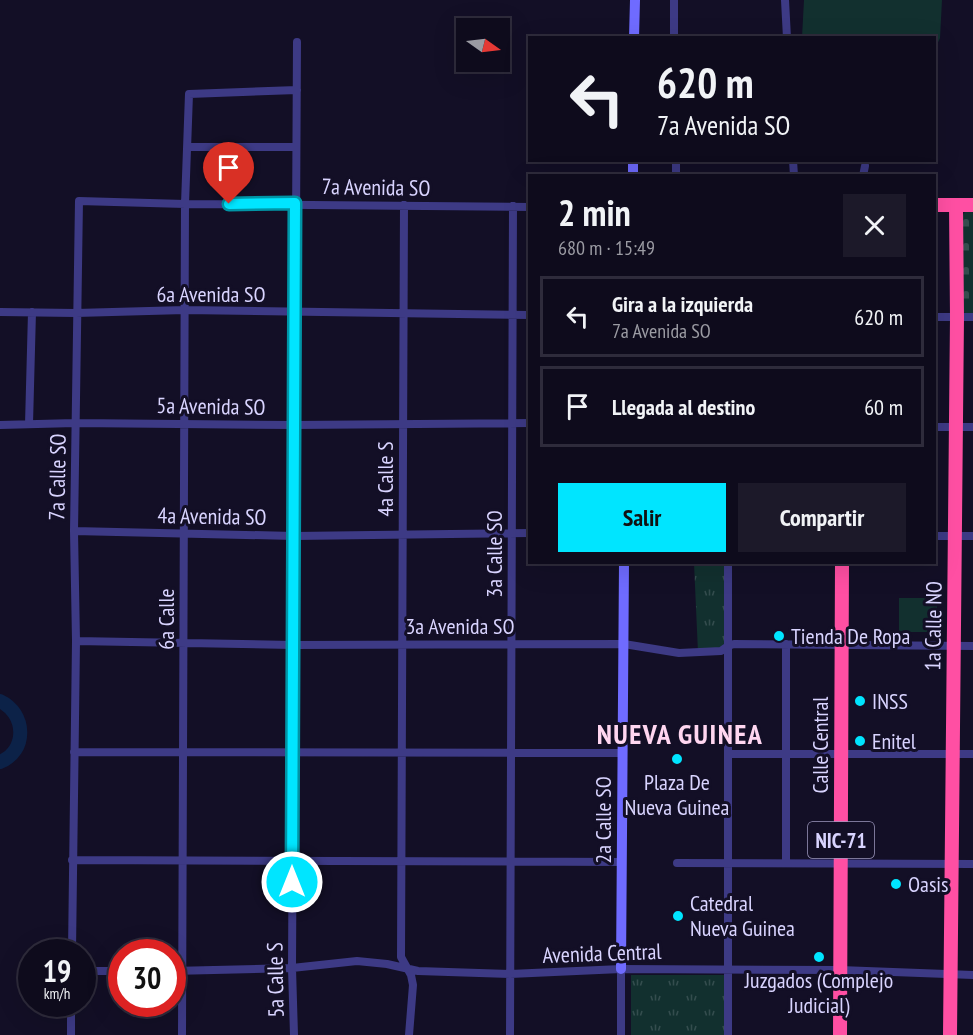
<!DOCTYPE html>
<html lang="es">
<head>
<meta charset="utf-8">
<style>
  body { margin:0; font-family:"PT Sans Narrow",sans-serif; background:#1c1929; color:#f1f3f6; height:100vh; display:flex; flex-direction:column; font-size:22px; white-space:nowrap }
  * { box-sizing:border-box; margin:0 }
  p { font-size:20px; color:#9b9ba3 }
  .icon { flex:none; width:33px; height:33px; fill:none; stroke:currentColor; stroke-width:2; stroke-linecap:round; stroke-linejoin:round }
  .map { position:relative; flex:1; overflow:hidden }
  .details { position:absolute; left:528px; top:174px; width:408px; height:390px; display:flex; flex-direction:column; background:#0e0b1c; border-radius:0px; box-shadow:0 6px 24px #0002,0 0 0 2px #2e2b3b }
  .details>* { flex:none }
  .guide { position:absolute; left:528px; top:36px; width:408px; height:126px; border-radius:0px; box-shadow:0 6px 24px #0002,0 0 0 2px #2e2b3b; background:#0e0b1c; color:#f1f3f6; overflow:hidden }
  .needle { width:39px; rotate:104deg }
  .tools { position:absolute; left:456px; top:18px; display:grid; gap:12px }
  .tools a { display:grid; place-items:center; width:54px; height:54px; border-radius:0px; background:#0e0b1c; box-shadow:0 6px 24px #0002,0 0 0 2px #2e2b3b; font-size:30px }
  .speed { position:absolute; left:18px; top:939px; display:flex; gap:12px; font-size:30px; font-weight:700; text-align:center }
  .speed>* { display:grid; place-content:center; width:78px; height:78px; border-radius:50%; background:#0e0b1c; box-shadow:0 6px 24px #0002,0 0 0 2px #2e2b3b; line-height:1 }
  .speed small { font-size:15px; font-weight:400 }
  .speed .limit { border:9px solid #d22; background:#fff; color:#111 }
  .pin { position:absolute; display:grid; place-items:center; width:51px; height:51px; color:#fff; margin:-62px -26px; border-radius:50% 50% 50% 0; rotate:-45deg; box-shadow:0 0 6px #0007 }
  .pin .icon { rotate:45deg }
  .me { position:absolute; width:66px; margin:-33px; rotate:0deg; stroke-linejoin:round; filter:drop-shadow(0 0 4px #0008) }
  .turn { display:flex; align-items:center; gap:21px; height:126px; padding:0 30px; font-size:27px }
  .turn .icon { width:78px; height:78px; stroke-width:2.5 }
  .turn b { display:block; font-size:42px; line-height:51px }
  .round { display:grid; place-items:center; flex:none; width:63px; height:63px; border-radius:0px; background:#1c1929 }
  .head { display:flex; align-items:center; justify-content:space-between; height:102px; padding:0 30px }
  h1 { font-size:36px; font-weight:800; line-height:45px }
  .primary-button { display:flex; gap:12px; margin-top:auto; padding:12px 30px }
  .primary-button a { flex:1; height:69px; border-radius:0px; background:#00e5ff; color:#111; font-size:24px; font-weight:800; line-height:69px; text-align:center }
  .primary-button a+a { background:#1c1929; color:#f1f3f6 }
  ul { padding:0; list-style:none }
  li { display:flex; align-items:center; gap:18px; height:81px; margin:0 12px 9px; padding:0 18px; border:3px solid #2e2b3b; border-radius:0px }
  li div { flex:1 }
  li b { display:block; font-size:22px }
  li em { font-style:normal }
  .map>svg:first-child { display:block }
</style>
</head>
<body>
<div class="map">
<svg width="973" height="1035" viewBox="0 0 973 1035">
  <defs>
    <pattern id="cemetery-stones" width="16" height="16" patternUnits="userSpaceOnUse" patternTransform="scale(1.5)"><rect width="16" height="16" fill="#12302f"/><path d="M2 7V4a2 2 0 0 1 4 0v3zM10 15v-3a2 2 0 0 1 4 0v3z" fill="#344d4e"/></pattern>
    <pattern id="park-tufts" width="24" height="20" patternUnits="userSpaceOnUse" patternTransform="scale(1.5)"><rect width="24" height="20" fill="#12302f"/><path d="M3 7l-1-3M5 7V3M7 7l1-3M15 17l-1-3M17 17v-4M19 17l1-3" fill="none" stroke="#344d4e"/></pattern>
  </defs>
  <rect width="100%" height="100%" fill="#130f26"/>
  <!-- green -->
  <path fill="#12302f" d="M 804,0 L 942,0 L 940,38 L 935,49 L 934,38 L 802,37 Z
    M 899,598 L 937,598 L 937,632 L 899,632 Z"/>
  <!-- cemetery -->
  <path fill="url(#cemetery-stones)" d="M 966,210 L 973,210 L 973,315 L 962,312 L 963,215 Z"/>
  <!-- park -->
  <path fill="url(#park-tufts)" d="M 694,563 L 725,563 L 725,641 L 722,648 L 698,652 Z
    M 631,975 L 727,975 L 727,1035 L 631,1035 Z"/>
  <g fill="none" stroke-linecap="round" stroke-linejoin="round">
    <!-- river -->
    <path stroke="#0c2248" stroke-width="14" d="M 0,701 C 26,713 28,751 0,762"/>
    <!-- street -->
    <path stroke="#3d3a85" stroke-width="8" d="M 674,0 L 674,38
      M 785,0 L 787,38
      M 188,147 L 296,147
      M 676,160 L 676,176
      M 793,160 L 794,176
      M 863,176 L 865,166
      M 404,205 L 401,957 L 411,975 L 413,985 L 409,1035
      M 0,312 L 76,313 L 185,310 L 530,315
      M 934,317 L 973,317
      M 29,424 L 32,312
      M 0,425 L 75,423 L 294,425 L 530,423
      M 934,427 L 973,427
      M 74,531 L 294,536 L 530,533
      M 934,536 L 973,536
      M 728,562 L 728,1035
      M 76,641 L 293,645 L 624,644 L 679,653 L 721,651 L 728,646 L 734,644 L 973,646
      M 74,752 L 623,753
      M 728,754 L 973,754
      M 72,860 L 622,862
      M 677,863 L 973,864
      M 786,863 L 786,644
      M 72,952 L 76,641 L 74,531 L 79,201 L 185,204 L 530,207
      M 82,971 L 122,971
      M 172,971 L 292,968 L 357,961 L 387,964 L 418,971 L 510,974 L 621,969 L 840,970 L 973,975
      M 71,1035 L 71,1004
      M 182,1035 L 185,204 L 189,94 L 297,90
      M 294,1035 L 292,968 L 297,42
      M 510,1035 L 513,206
      M 621,1035 L 621,969"/>
    <!-- secondary -->
    <path stroke="#6f6bff" stroke-width="10" d="M 634,38 L 635,0
      M 633,176 L 633,160
      M 621,969 L 624,562"/>
    <!-- highway -->
    <path stroke="#ff4fa3" stroke-width="14" d="M 934,205 L 973,205
      M 840,1035 L 842,562
      M 950,1035 L 957,317 L 956,205"/>
  </g>
  <g fill="none" stroke-linecap="round" stroke-linejoin="round">
    <defs>
      <path id="route" d="M 229,204 L 295,203 L 292,882"/>
    </defs>
    <!-- route casing -->
    <use href="#route" stroke="#0095a6" stroke-width="15"/>
    <!-- route -->
    <use href="#route" stroke="#00e5ff" stroke-width="10"/>
  </g>
  <!-- markers -->
  <g fill="#00e5ff" stroke="#130f26" stroke-width="2">
    <circle cx="779" cy="636" r="6"/>
    <circle cx="860" cy="701" r="6"/>
    <circle cx="860" cy="741" r="6"/>
    <circle cx="677" cy="759" r="6"/>
    <circle cx="896" cy="884" r="6"/>
    <circle cx="678" cy="916" r="6"/>
    <circle cx="819" cy="957" r="6"/>
  </g>
  <g text-anchor="middle" dominant-baseline="central" stroke-width="6" stroke-linejoin="round" paint-order="stroke">
    <!-- shield labels -->
    <rect fill="#130f26" stroke="#9e99be" stroke-width="1.5" x="808" y="822" width="66" height="36" rx="4.5"/>
    <g font-size="21" font-weight="bold" fill="#d9d4ff">
      <text x="841" y="840">NIC-71</text>
    </g>
    <!-- street labels -->
    <g font-size="22" fill="#d9d4ff" stroke="#130f26">
      <text transform="translate(376 187) rotate(1)">7a Avenida SO</text>
      <text x="211" y="294">6a Avenida SO</text>
      <text transform="translate(211 406) rotate(1)">5a Avenida SO</text>
      <text transform="translate(57 477) rotate(-89)">7a Calle SO</text>
      <text transform="translate(385 479) rotate(-90)">4a Calle S</text>
      <text transform="translate(212 516) rotate(1)">4a Avenida SO</text>
      <text transform="translate(494 554) rotate(-90)">3a Calle SO</text>
      <text transform="translate(166 619) rotate(-90)">6a Calle</text>
      <text x="460" y="626">3a Avenida SO</text>
      <text transform="translate(933 626) rotate(-89)">1a Calle NO</text>
      <text transform="translate(820 745) rotate(-90)">Calle Central</text>
      <text transform="translate(603 820) rotate(-90)">2a Calle SO</text>
      <text transform="translate(602 953) rotate(-2)">Avenida Central</text>
      <text transform="translate(275 980) rotate(-91)">5a Calle S</text>
    </g>
    <!-- poi labels -->
    <g font-size="22" fill="#d9d4ff" stroke="#130f26" text-anchor="start">
      <text x="791" y="636">Tienda De Ropa</text>
      <text x="872" y="701">INSS</text>
      <text x="872" y="741">Enitel</text>
      <text x="677" y="782" text-anchor="middle">Plaza De<tspan x="677" dy="25">Nueva Guinea</tspan></text>
      <text x="908" y="884">Oasis</text>
      <text x="690" y="903">Catedral<tspan x="690" dy="25">Nueva Guinea</tspan></text>
      <text x="819" y="980" text-anchor="middle">Juzgados (Complejo<tspan x="819" dy="25">Judicial)</tspan></text>
    </g>
    <!-- district labels -->
    <g font-size="28" font-weight="bold" letter-spacing="1.5" fill="#ffd6f0" stroke="#130f26">
      <text x="680" y="733">NUEVA GUINEA</text>
    </g>
  </g>
</svg>
<div class="tools">
<a><svg class="needle" viewBox="-14 -14 28 28"><path d="M0-13l5 13h-10z" fill="#e53935"/><path d="M0 13l5-13h-10z" fill="#9b9ba3"/></svg></a>
</div>
<div class="speed"><div>19<small>km/h</small></div><div class="limit">30</div></div>
<div class="pin" style="left:229px;top:204px;background:#d93025"><svg class="icon" aria-label="arrive" viewBox="0 0 24 24"><path d="M6 21V4h12l-3 4 3 4H6"/></svg></div>
<svg class="me" style="left:292px;top:882px" viewBox="-20 -20 40 40"><circle r="17" fill="#00e5ff" stroke="#fff" stroke-width="3"/><path d="M0-11L8 9 0 5-8 9z" fill="#fff"/></svg>
<div class="guide">
<div class="turn"><svg class="icon" aria-label="left" viewBox="0 0 24 24"><path d="M17 20v-9H6M10 6l-5 5 5 5"/></svg><div><b>620 m</b>7a Avenida SO</div></div>
</div>
<section class="details">
<div class="head"><div><h1>2 min</h1><p>680 m · 15:49</p></div><a class="round"><svg class="icon" aria-label="close" viewBox="0 0 24 24"><path d="M6 6l12 12M18 6L6 18"/></svg></a></div>
<ul>
<li><svg class="icon" aria-label="left" viewBox="0 0 24 24"><path d="M17 20v-9H6M10 6l-5 5 5 5"/></svg><div><b>Gira a la izquierda</b><p>7a Avenida SO</p></div><em>620 m</em></li>
<li><svg class="icon" aria-label="arrive" viewBox="0 0 24 24"><path d="M6 21V4h12l-3 4 3 4H6"/></svg><div><b>Llegada al destino</b></div><em>60 m</em></li>
</ul>
<div class="primary-button"><a>Salir</a><a>Compartir</a></div>
</section>
</div>
</body>
</html>
